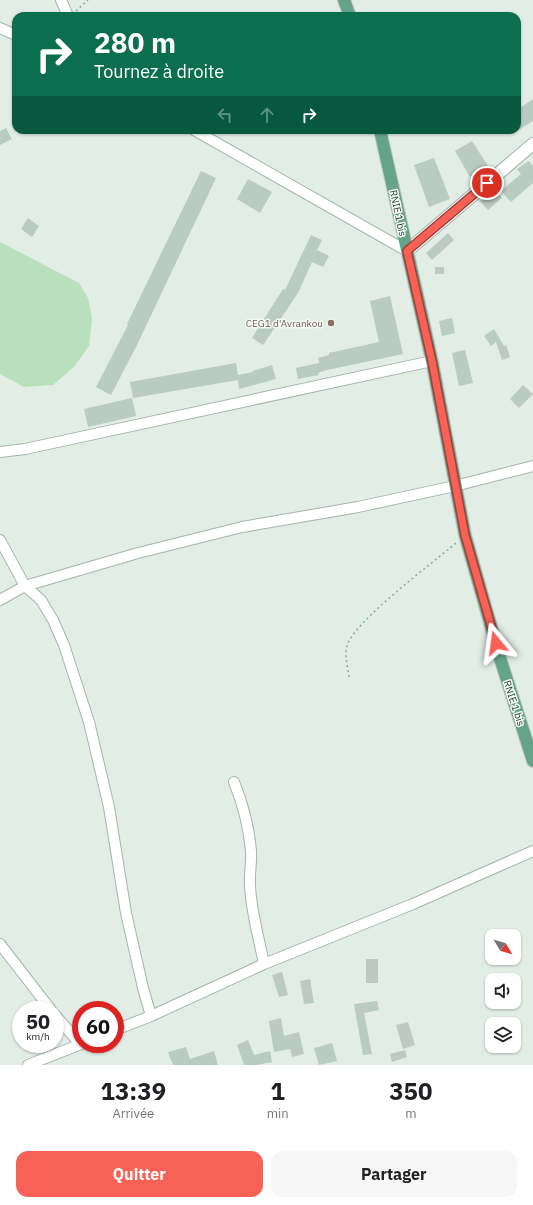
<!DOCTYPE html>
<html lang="fr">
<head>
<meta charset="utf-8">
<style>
  body { margin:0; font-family:"IBM Plex Sans",sans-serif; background:#f6f6f6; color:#202124; height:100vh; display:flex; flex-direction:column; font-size:15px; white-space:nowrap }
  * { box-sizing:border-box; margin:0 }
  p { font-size:13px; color:#757577 }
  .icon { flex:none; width:22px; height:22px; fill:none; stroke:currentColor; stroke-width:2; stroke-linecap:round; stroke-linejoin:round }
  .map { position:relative; height:1065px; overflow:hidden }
  .panel { display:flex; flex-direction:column; background:#fff; flex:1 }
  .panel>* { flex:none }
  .hud { position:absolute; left:12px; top:12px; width:509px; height:122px; border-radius:12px; box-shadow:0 1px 3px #0004; background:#0b6e4f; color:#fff; overflow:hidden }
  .needle { width:26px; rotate:128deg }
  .fabs { position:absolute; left:485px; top:929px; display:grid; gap:8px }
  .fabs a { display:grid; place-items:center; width:36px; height:36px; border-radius:8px; background:#fff; box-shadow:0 1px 3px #0004; font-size:20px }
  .speed { position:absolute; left:12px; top:1001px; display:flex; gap:8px; font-size:20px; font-weight:700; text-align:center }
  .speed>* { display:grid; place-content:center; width:52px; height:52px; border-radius:50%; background:#fff; box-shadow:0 1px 3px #0004; line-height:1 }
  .speed small { font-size:10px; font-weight:400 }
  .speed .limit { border:6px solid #d22; background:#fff; color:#111 }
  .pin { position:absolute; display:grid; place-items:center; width:34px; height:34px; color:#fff; margin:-17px; border:2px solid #fff; border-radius:50%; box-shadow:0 1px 4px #0007 }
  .me { position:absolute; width:44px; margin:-22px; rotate:344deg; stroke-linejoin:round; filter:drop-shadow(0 0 3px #0008) }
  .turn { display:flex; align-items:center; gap:14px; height:84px; padding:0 16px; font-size:18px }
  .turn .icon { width:52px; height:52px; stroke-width:2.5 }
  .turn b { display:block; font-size:28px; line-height:34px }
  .lanes { display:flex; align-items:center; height:38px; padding:0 16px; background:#0003; justify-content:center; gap:20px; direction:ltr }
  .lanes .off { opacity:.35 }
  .eta { display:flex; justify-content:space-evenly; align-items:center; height:68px; text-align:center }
  .eta b { font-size:24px; font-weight:800; line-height:28px }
  .primary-button { display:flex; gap:8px; margin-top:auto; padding:8px 16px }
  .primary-button a { flex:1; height:46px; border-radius:12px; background:#f76156; color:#fff; font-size:16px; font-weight:800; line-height:46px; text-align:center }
  .primary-button a+a { background:#f6f6f6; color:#202124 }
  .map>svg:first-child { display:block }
</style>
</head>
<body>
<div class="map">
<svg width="533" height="1065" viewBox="0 0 533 1065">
  <rect width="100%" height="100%" fill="#e2ede6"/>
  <!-- green -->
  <path fill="#badfbd" d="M 0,242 L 79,283 L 88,298 L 92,318 L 89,346 L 74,367 L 53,385 L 24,387 L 0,374 Z"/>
  <!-- building -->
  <path fill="#bacbc1" d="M 533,99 L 533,121 L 517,131 L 517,110 Z
    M 6,128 L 12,139 L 0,145 L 0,131 Z
    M 472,141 L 488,166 L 470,177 L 455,151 Z
    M 434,158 L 450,199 L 429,207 L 414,165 Z
    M 529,161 L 533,166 L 533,183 L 511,202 L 501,191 L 521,174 L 517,169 Z
    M 201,171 L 216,178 L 137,345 L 111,395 L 96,387 L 128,325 L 127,324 Z
    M 248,179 L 272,192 L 260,213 L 237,199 Z
    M 493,188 L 502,198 L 488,210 L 480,201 Z
    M 28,218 L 39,226 L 32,237 L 21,229 Z
    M 448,233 L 454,240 L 432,260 L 426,253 Z
    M 311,235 L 322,240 L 317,250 L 329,256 L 323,267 L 312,262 L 298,293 L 263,345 L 252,338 L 283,289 L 285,290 Z
    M 435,267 L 444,267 L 444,274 L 435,274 Z
    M 390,296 L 403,354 L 327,370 L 318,373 L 319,375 L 298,379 L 296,368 L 319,363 L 318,358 L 329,355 L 329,353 L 379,342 L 370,301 Z
    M 452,318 L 455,333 L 442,336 L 439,321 Z
    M 494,329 L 504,346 L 506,345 L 510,357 L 502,360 L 496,342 L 491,346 L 484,336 Z
    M 465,350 L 473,383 L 459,386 L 452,353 Z
    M 236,363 L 238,375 L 253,372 L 252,371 L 272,365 L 276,379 L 239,389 L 238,380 L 133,398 L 130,382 Z
    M 523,385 L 533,394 L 519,408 L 510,399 Z
    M 132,398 L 136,416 L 88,427 L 84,409 Z
    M 366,959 L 378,959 L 378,983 L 366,983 Z
    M 282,972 L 288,995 L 279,997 L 272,975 Z
    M 310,979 L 314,1003 L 304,1004 L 300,981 Z
    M 377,1001 L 379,1010 L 364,1013 L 372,1054 L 363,1055 L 354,1004 Z
    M 281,1018 L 284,1036 L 299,1032 L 304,1054 L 292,1057 L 290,1049 L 274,1052 L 269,1021 Z
    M 408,1022 L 415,1045 L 403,1049 L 396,1025 Z
    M 248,1040 L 254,1055 L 270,1051 L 272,1062 L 256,1065 L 244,1065 L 237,1045 Z
    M 332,1043 L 337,1061 L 319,1065 L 314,1048 Z
    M 186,1047 L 190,1059 L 214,1051 L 218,1065 L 173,1065 L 168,1052 Z
    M 405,1050 L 407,1057 L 392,1062 L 390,1054 Z"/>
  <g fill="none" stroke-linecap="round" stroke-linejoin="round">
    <defs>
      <path id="minor" d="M 61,0 L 68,16
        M 0,28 L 16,35
        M 194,130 L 407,251
        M 0,452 L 25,449 L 432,361
        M 0,540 L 25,586 L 41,600 L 53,620 L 64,645 L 89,722 L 109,807 L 126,913 L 143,988 L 151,1016
        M 0,600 L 25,586 L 138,553 L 242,527 L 358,507 L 455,486 L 533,466
        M 234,782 C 243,804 249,828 251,851 C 252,862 249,874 250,885 C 251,912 259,938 264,964
        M 0,944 L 51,1010
        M 55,1015 L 80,1044
        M 115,1030 L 151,1016 L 264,964 L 413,904 L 533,851
        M 28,1065 L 81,1044"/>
      <path id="tertiary" d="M 407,251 L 533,144"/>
      <path id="primary" d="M 344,0 L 350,16
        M 380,130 L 432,361 L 465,535 L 500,658 L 533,761"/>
    </defs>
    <!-- minor casing -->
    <use href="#minor" stroke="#a4b5ac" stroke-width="12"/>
    <!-- tertiary casing -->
    <use href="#tertiary" stroke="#a4b5ac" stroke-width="14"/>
    <!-- primary casing -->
    <use href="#primary" stroke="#c1c9c5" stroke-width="14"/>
    <!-- path -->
    <path stroke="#81b19a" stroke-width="1.5" stroke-dasharray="2 3" stroke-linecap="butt" d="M 76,11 L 88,0
      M 349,677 C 348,667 344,656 347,646 C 353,622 434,562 456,543"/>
    <!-- minor -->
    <use href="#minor" stroke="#fff" stroke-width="10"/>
    <!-- tertiary -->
    <use href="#tertiary" stroke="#fff" stroke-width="12"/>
    <!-- primary -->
    <use href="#primary" stroke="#65a489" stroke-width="12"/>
  </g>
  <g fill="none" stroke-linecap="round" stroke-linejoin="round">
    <defs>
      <path id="route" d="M 487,183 L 407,251 L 432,361 L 465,535 L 496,643"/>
    </defs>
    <!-- route casing -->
    <use href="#route" stroke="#a13f38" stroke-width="10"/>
    <!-- route -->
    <use href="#route" stroke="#f76156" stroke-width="7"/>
  </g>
  <!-- markers -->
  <circle fill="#8d6e63" stroke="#f3f9f5" stroke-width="1.5" cx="331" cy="323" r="4"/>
  <g text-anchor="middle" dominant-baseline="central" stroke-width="3" stroke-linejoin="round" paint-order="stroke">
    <!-- street labels -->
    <g font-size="10" fill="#213e31" stroke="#f3f9f5">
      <text transform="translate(398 213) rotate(78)">RNIE 1 bis</text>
      <text transform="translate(514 703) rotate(72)">RNIE 1 bis</text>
    </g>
    <!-- education labels -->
    <g font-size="10" fill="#785e54" stroke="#f3f9f5" text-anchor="end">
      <text x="323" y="323">CEG1 d'Avrankou</text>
    </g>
  </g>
</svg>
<div class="fabs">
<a><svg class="needle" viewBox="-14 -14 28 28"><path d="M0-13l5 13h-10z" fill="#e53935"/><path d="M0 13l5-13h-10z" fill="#757577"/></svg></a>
<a><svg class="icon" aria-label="sound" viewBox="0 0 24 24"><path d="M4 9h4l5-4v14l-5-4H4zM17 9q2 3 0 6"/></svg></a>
<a><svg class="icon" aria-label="layers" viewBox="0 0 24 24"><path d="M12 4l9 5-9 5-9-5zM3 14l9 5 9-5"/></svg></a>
</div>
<div class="speed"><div>50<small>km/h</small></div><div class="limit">60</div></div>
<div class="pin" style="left:487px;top:183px;background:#d93025"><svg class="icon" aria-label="arrive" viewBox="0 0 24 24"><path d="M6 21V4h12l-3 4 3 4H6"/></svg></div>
<svg class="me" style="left:496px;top:643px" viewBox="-20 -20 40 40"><path d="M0-17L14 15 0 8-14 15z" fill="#f76156" stroke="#fff" stroke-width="4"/></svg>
<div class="hud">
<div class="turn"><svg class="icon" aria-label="right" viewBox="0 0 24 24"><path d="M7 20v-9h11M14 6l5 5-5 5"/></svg><div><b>280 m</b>Tournez à droite</div></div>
<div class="lanes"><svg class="icon off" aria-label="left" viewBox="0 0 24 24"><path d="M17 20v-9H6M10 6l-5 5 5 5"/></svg><svg class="icon off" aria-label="ahead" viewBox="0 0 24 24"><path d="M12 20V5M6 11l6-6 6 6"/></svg><svg class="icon" aria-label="right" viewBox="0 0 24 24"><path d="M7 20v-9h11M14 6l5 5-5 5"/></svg></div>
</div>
</div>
<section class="panel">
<div class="eta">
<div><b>13:39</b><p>Arrivée</p></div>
<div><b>1</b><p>min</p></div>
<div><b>350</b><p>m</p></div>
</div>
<div class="primary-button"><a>Quitter</a><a>Partager</a></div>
</section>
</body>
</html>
